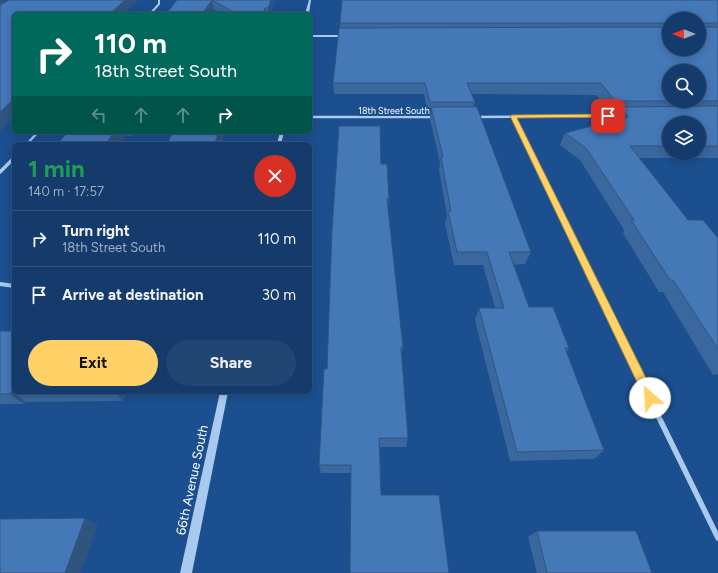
<!DOCTYPE html>
<html lang="en">
<head>
<meta charset="utf-8">
<style>
  body { margin:0; font-family:Figtree,sans-serif; background:#214673; color:#f1f3f6; height:100vh; display:flex; flex-direction:column; font-size:15px; white-space:nowrap }
  * { box-sizing:border-box; margin:0 }
  p { font-size:13px; color:#9dadc1 }
  .icon { flex:none; width:22px; height:22px; fill:none; stroke:currentColor; stroke-width:2; stroke-linecap:round; stroke-linejoin:round }
  .map { position:relative; flex:1; overflow:hidden }
  .details { position:absolute; left:12px; top:142px; width:300px; height:252px; display:flex; flex-direction:column; background:#143b6b; border-radius:6px; box-shadow:0 2px 10px #0003,0 0 0 1px #33557e }
  .details>* { flex:none }
  .top-card { position:absolute; left:12px; top:12px; width:300px; height:122px; border-radius:6px; box-shadow:0 2px 10px #0003,0 0 0 1px #33557e; background:#00695c; color:#fff; overflow:hidden }
  .needle { width:26px; rotate:270deg }
  .controls { position:absolute; left:662px; top:12px; display:grid; gap:8px }
  .controls a { display:grid; place-items:center; width:44px; height:44px; border-radius:50%; background:#143b6b; box-shadow:0 2px 10px #0003,0 0 0 1px #33557e; font-size:20px }
  .pin { position:absolute; display:grid; place-items:center; width:34px; height:34px; color:#fff; margin:-17px; border-radius:8px; box-shadow:0 2px 6px #0006 }
  .me { position:absolute; width:44px; margin:-22px; rotate:334deg; stroke-linejoin:round; filter:drop-shadow(0 0 3px #0008) }
  .turn { display:flex; align-items:center; gap:14px; height:84px; padding:0 16px; font-size:18px }
  .turn .icon { width:52px; height:52px; stroke-width:2.5 }
  .turn b { display:block; font-size:28px; line-height:34px }
  .lanes { display:flex; align-items:center; height:38px; padding:0 16px; background:#0003; justify-content:center; gap:20px; direction:ltr }
  .lanes .off { opacity:.35 }
  .round { display:grid; place-items:center; flex:none; width:42px; height:42px; border-radius:21px; background:#214673 }
  .overview { display:flex; align-items:center; justify-content:space-between; height:68px; padding:0 16px }
  h1 { font-size:24px; font-weight:700; line-height:30px; color:#1e9e55 }
  .action { display:flex; gap:8px; margin-top:auto; padding:8px 16px }
  .action a { flex:1; height:46px; border-radius:24px; background:#ffd166; color:#111; font-size:16px; font-weight:700; line-height:46px; text-align:center }
  .action a+a { background:#214673; color:#f1f3f6 }
  ul { padding:0; list-style:none }
  li { display:flex; align-items:center; gap:12px; height:56px; padding:0 16px; border-top:1px solid #33557e }
  li div { flex:1 }
  li b { display:block; font-size:15px }
  li em { font-style:normal }
  .map>svg:first-child { display:block }
</style>
</head>
<body>
<div class="map">
<svg width="718" height="573" viewBox="0 0 718 573">
  <rect width="100%" height="100%" fill="#1b4f8f"/>
  <g fill="none" stroke-linecap="round" stroke-linejoin="round">
    <!-- minor-far4 -->
    <path stroke="#a9c9ee" stroke-width="2" d="M 150,14 L 159,4 L 159,0
      M 310,36 L 344,36"/>
    <!-- minor-far3 -->
    <path stroke="#a9c9ee" stroke-width="2.5" d="M 513,116 L 527,145
      M 310,117 L 434,117
      M 476,117 L 620,116
      M 27,144 L 38,132"/>
    <!-- minor-far2 -->
    <path stroke="#a9c9ee" stroke-width="3.5" d="M 527,144 L 579,252
      M 0,172 L 14,158"/>
    <!-- minor-far1 -->
    <path stroke="#a9c9ee" stroke-width="4" d="M 579,251 L 647,392
      M 0,284 L 14,286"/>
    <!-- minor -->
    <path stroke="#a9c9ee" stroke-width="5.5" d="M 646,391 L 718,538"/>
    <!-- tertiary -->
    <path fill="#a9c9ee" fill-rule="evenodd" d="M 309,0 L 311,0 L 309,14 L 305,14 Z
      M 280,132 L 284,132 L 281,144 L 277,144 Z
      M 220,392 L 228,392 L 192,573 L 180,573 Z"/>
  </g>
  <!-- wall -->
  <path fill="#3a679d" fill-rule="evenodd" d="M 177,0 L 275,0 L 270,14 L 222,14 L 214,9 L 211,14 L 166,14 Z
    M 718,0 L 718,158 L 639,158 L 688,220 L 718,238 L 718,374 L 713,375 L 663,292 L 659,292 L 623,233 L 624,230 L 580,160 L 560,145 L 565,133 L 616,120 L 614,118 L 617,113 L 610,113 L 596,95 L 472,94 L 475,102 L 474,107 L 531,252 L 525,264 L 513,265 L 529,307 L 569,348 L 566,353 L 604,450 L 594,459 L 510,461 L 475,320 L 479,308 L 495,308 L 483,265 L 454,265 L 445,224 L 447,215 L 439,170 L 440,163 L 430,119 L 430,114 L 428,114 L 424,94 L 334,94 L 333,83 L 340,28 L 340,23 ZM 669,19 L 699,19 L 669,49 ZM 669,123 L 699,123 L 699,153 L 669,153 Z
    M 68,132 L 134,132 L 132,136 Z
    M 381,164 L 389,199 L 388,208 L 403,347 L 401,356 L 408,438 L 406,447 L 380,447 L 381,495 L 449,573 L 351,473 L 321,473 L 319,465 L 327,369 Z
    M 0,331 L 14,331 L 14,392 L 126,392 L 123,401 L 26,402 L 24,404 L 0,404 Z
    M 537,531 L 652,573 L 537,573 L 528,537 Z"/>
  <!-- shaded-wall -->
  <path fill="#305480" d="M 0,0 L 19,0 L 0,12 Z
    M 125,0 L 138,0 L 124,14 L 110,14 Z
    M 212,0 L 214,9 L 211,14 L 202,14 Z
    M 271,0 L 275,0 L 270,14 L 269,14 L 268,8 Z
    M 265,8 L 266,14 L 263,14 Z
    M 14,99 L 14,117 L 0,131 L 0,112 Z
    M 114,132 L 124,132 L 126,136 L 120,144 L 106,144 Z
    M 130,132 L 134,132 L 132,136 Z
    M 218,132 L 226,132 L 221,144 L 214,144 L 216,136 Z
    M 12,391 L 26,402 L 24,404 L 10,394 Z
    M 114,392 L 126,392 L 123,401 Z
    M 85,518 L 98,525 L 81,573 L 65,573 Z"/>
  <!-- building -->
  <path fill="#4478b7" stroke="#305480" fill-rule="evenodd" d="M 9,0 L 125,0 L 110,14 L 14,14 L 14,99 L 0,112 L 0,5 Z
    M 177,0 L 212,0 L 202,14 L 166,14 Z
    M 212,0 L 271,0 L 268,8 L 265,8 L 263,14 L 234,14 L 235,13 Z
    M 342,0 L 718,0 L 718,23 L 704,23 L 702,25 L 704,27 L 718,27 L 718,101 L 615,101 L 601,83 L 467,83 L 475,102 L 430,102 L 425,83 L 333,83 L 339,28 L 669,27 L 669,49 L 699,49 L 699,19 L 669,19 L 669,23 L 340,23 ZM 669,71 L 699,71 L 699,101 L 669,101 Z
    M 718,106 L 718,146 L 699,146 L 699,123 L 669,123 L 669,146 L 630,146 L 688,220 L 703,220 L 718,238 L 718,349 L 673,280 L 670,280 L 631,220 L 634,220 L 586,148 L 565,133 L 628,117 L 620,107 Z
    M 431,107 L 477,107 L 531,252 L 509,252 L 529,307 L 553,307 L 569,348 L 565,348 L 604,450 L 517,452 L 479,308 L 504,308 L 487,252 L 457,252 L 448,211 L 451,211 L 441,157 L 443,157 Z
    M 339,126 L 380,126 L 381,164 L 387,164 L 389,199 L 387,199 L 403,347 L 401,347 L 408,438 L 379,438 L 381,495 L 439,495 L 449,573 L 350,573 L 351,465 L 319,465 L 324,369 L 327,369 L 332,230 Z
    M 68,132 L 114,132 L 106,144 L 57,144 Z
    M 173,132 L 218,132 L 216,136 L 218,136 L 214,144 L 167,144 Z
    M 0,331 L 14,331 L 14,391 L 12,391 L 10,394 L 0,394 Z
    M 85,518 L 65,573 L 0,573 L 0,519 Z
    M 537,531 L 636,531 L 652,573 L 547,573 Z"/>
  <!-- route -->
  <path fill="#ffd166" stroke="#a68842" d="M 608,114 L 610,116 L 610,117 L 517,118 L 654,394 L 655,398 L 654,401 L 650,403 L 646,401 L 510,116 L 513,115 Z"/>
  <g text-anchor="middle" dominant-baseline="central" stroke-width="4" stroke-linejoin="round" paint-order="stroke">
    <!-- far-street labels -->
    <g font-size="9" fill="#fff" stroke="#1b4f8f">
      <text x="394" y="110">18th Street South</text>
    </g>
    <!-- near-street labels -->
    <g font-size="13" fill="#fff" stroke="#1b4f8f">
      <text transform="translate(192 480) rotate(-78)">66th Avenue South</text>
    </g>
  </g>
</svg>
<div class="controls">
<a><svg class="needle" viewBox="-14 -14 28 28"><path d="M0-13l5 13h-10z" fill="#e53935"/><path d="M0 13l5-13h-10z" fill="#9dadc1"/></svg></a>
<a><svg class="icon" aria-label="search" viewBox="0 0 24 24"><circle cx="10" cy="10" r="6"/><path d="M15 15l6 6"/></svg></a>
<a><svg class="icon" aria-label="layers" viewBox="0 0 24 24"><path d="M12 4l9 5-9 5-9-5zM3 14l9 5 9-5"/></svg></a>
</div>
<div class="pin" style="left:608px;top:116px;background:#d93025"><svg class="icon" aria-label="arrive" viewBox="0 0 24 24"><path d="M6 21V4h12l-3 4 3 4H6"/></svg></div>
<svg class="me" style="left:650px;top:398px" viewBox="-20 -20 40 40"><circle r="19" fill="#fff"/><path d="M0-13L10 11 0 6-10 11z" fill="#ffd166"/></svg>
<div class="top-card">
<div class="turn"><svg class="icon" aria-label="right" viewBox="0 0 24 24"><path d="M7 20v-9h11M14 6l5 5-5 5"/></svg><div><b>110 m</b>18th Street South</div></div>
<div class="lanes"><svg class="icon off" aria-label="left" viewBox="0 0 24 24"><path d="M17 20v-9H6M10 6l-5 5 5 5"/></svg><svg class="icon off" aria-label="ahead" viewBox="0 0 24 24"><path d="M12 20V5M6 11l6-6 6 6"/></svg><svg class="icon off" aria-label="ahead" viewBox="0 0 24 24"><path d="M12 20V5M6 11l6-6 6 6"/></svg><svg class="icon" aria-label="right" viewBox="0 0 24 24"><path d="M7 20v-9h11M14 6l5 5-5 5"/></svg></div>
</div>
<section class="details">
<div class="overview"><div><h1>1 min</h1><p>140 m · 17:57</p></div><a class="round" style="background:#d93025;color:#fff"><svg class="icon" aria-label="close" viewBox="0 0 24 24"><path d="M6 6l12 12M18 6L6 18"/></svg></a></div>
<ul>
<li><svg class="icon" aria-label="right" viewBox="0 0 24 24"><path d="M7 20v-9h11M14 6l5 5-5 5"/></svg><div><b>Turn right</b><p>18th Street South</p></div><em>110 m</em></li>
<li><svg class="icon" aria-label="arrive" viewBox="0 0 24 24"><path d="M6 21V4h12l-3 4 3 4H6"/></svg><div><b>Arrive at destination</b></div><em>30 m</em></li>
</ul>
<div class="action"><a>Exit</a><a>Share</a></div>
</section>
</div>
</body>
</html>
